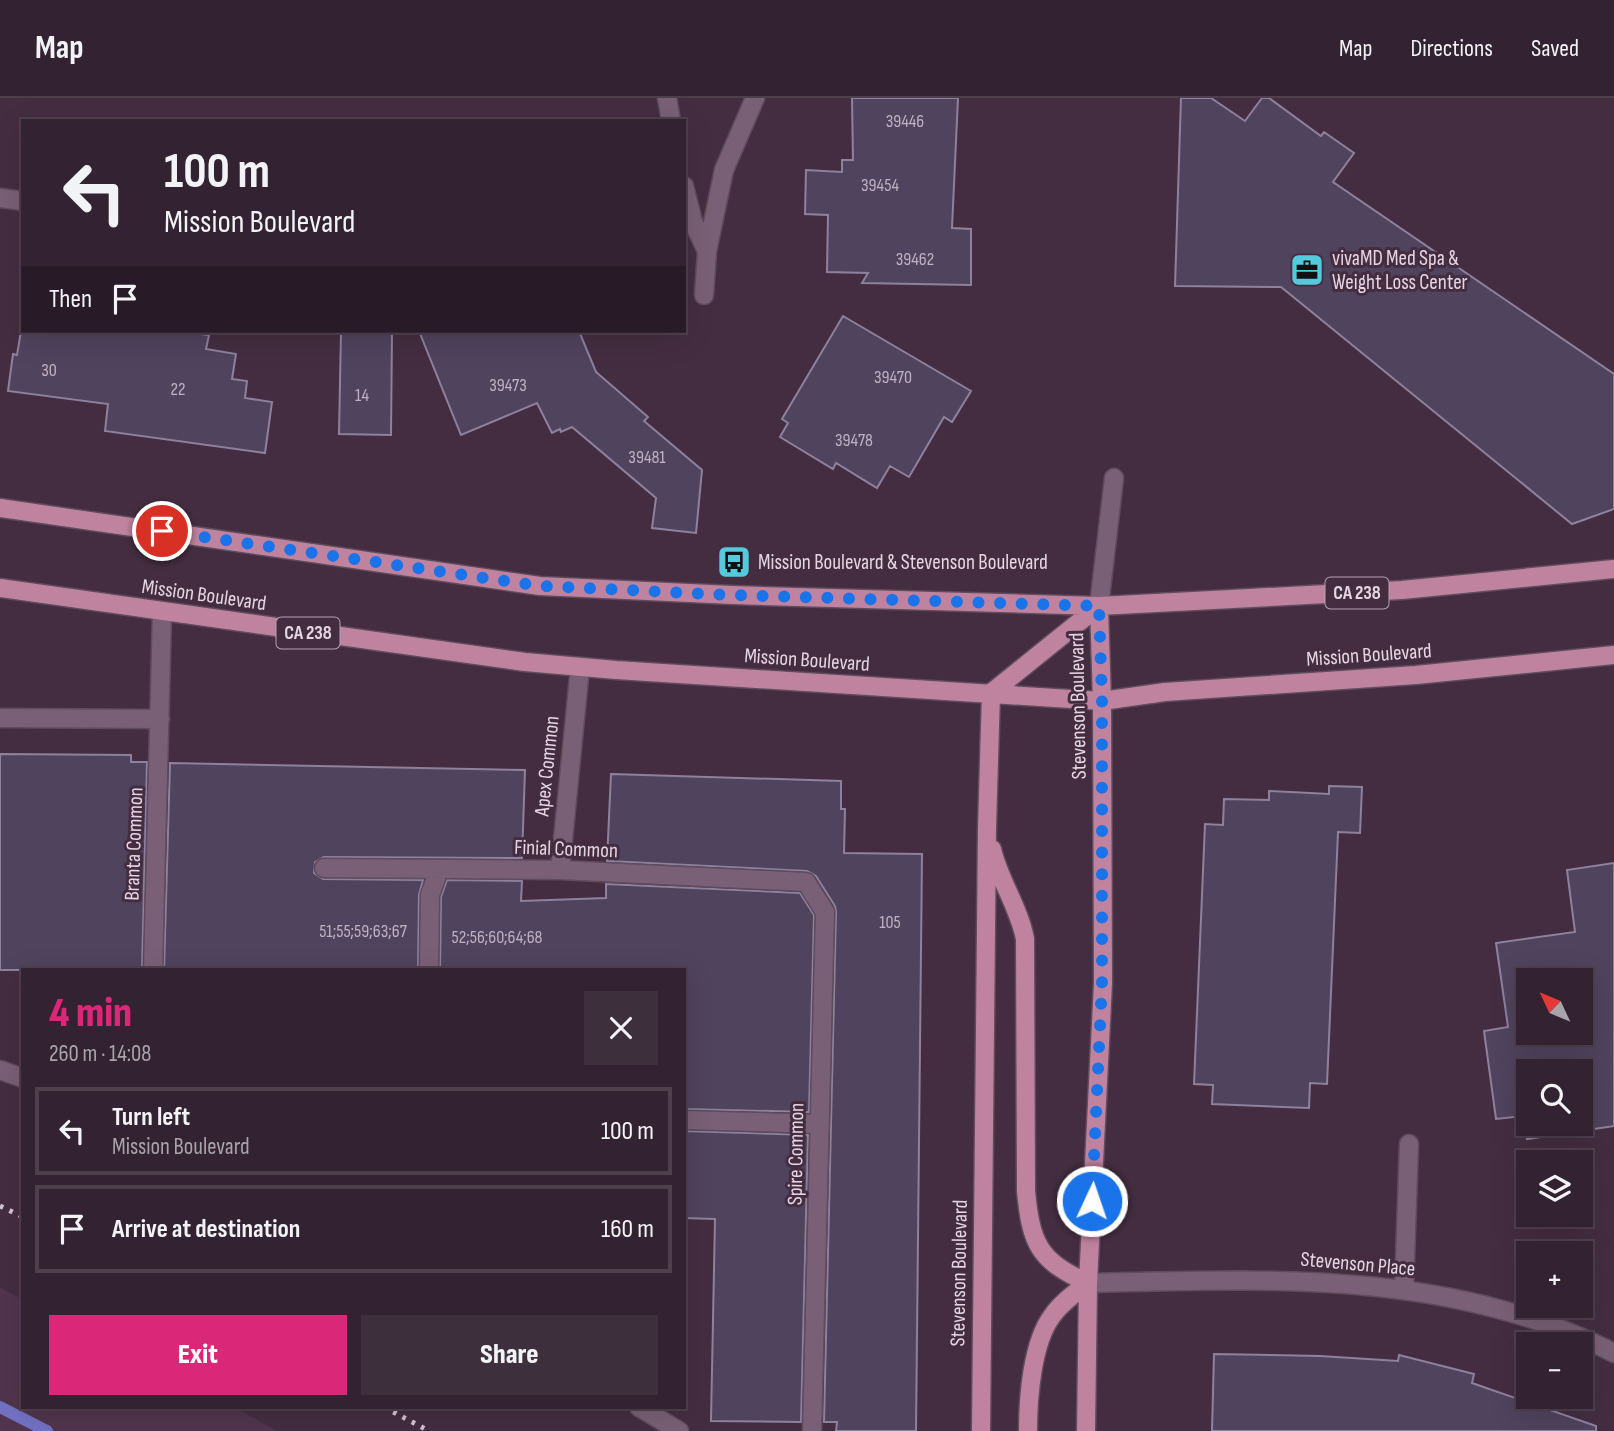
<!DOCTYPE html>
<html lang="en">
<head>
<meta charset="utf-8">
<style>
  body { margin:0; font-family:"Sofia Sans Condensed",sans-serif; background:#3e2f3d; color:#f1f3f6; height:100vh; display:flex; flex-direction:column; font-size:26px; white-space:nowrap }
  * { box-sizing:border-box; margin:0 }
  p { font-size:23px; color:#a9a4ab }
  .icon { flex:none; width:38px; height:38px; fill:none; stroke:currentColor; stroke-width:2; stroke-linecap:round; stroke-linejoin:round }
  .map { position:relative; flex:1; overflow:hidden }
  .details { position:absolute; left:21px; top:870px; width:665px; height:441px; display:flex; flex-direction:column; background:#332231; border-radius:0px; box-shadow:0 7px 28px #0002,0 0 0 2px #4e3f4d }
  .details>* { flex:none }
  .hud { position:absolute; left:21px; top:21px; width:665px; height:214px; border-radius:0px; box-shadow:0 7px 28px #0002,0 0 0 2px #4e3f4d; background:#332231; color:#f1f3f6; overflow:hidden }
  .needle { width:46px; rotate:314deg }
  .tools { position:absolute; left:1516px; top:870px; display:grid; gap:14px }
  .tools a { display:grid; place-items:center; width:77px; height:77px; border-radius:0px; background:#332231; box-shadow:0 7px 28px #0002,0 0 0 2px #4e3f4d; font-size:35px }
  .pin { position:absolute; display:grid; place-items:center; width:60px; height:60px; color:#fff; margin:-30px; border:4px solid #fff; border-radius:50%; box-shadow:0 2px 7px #0007 }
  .me { position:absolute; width:77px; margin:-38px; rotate:3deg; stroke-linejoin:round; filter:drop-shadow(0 0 5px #0008) }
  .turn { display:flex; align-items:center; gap:24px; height:147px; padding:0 28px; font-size:32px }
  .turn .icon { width:91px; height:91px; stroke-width:2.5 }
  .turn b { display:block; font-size:49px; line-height:60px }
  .then { display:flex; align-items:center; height:66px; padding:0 28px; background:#0003; gap:14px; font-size:26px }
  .round { display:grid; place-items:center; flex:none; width:74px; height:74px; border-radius:0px; background:#3e2f3d }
  .head { display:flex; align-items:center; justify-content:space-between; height:119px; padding:0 28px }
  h1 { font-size:42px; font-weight:800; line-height:52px; color:#db2777 }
  .cta { display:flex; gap:14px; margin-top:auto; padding:14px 28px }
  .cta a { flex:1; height:80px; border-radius:0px; background:#db2777; color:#fff; font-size:28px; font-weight:800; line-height:80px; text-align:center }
  .cta a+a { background:#3e2f3d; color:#f1f3f6 }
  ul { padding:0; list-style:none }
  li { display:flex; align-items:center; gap:21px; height:88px; margin:0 14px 10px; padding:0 14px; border:4px solid #4e3f4d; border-radius:0px }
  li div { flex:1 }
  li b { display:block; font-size:26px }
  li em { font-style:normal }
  header { display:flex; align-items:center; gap:42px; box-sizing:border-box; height:98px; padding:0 35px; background:#332231; border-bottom:2px solid #4e3f4d }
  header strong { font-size:33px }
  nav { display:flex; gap:38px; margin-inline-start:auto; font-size:24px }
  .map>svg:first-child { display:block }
</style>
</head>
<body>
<header>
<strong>Map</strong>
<nav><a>Map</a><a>Directions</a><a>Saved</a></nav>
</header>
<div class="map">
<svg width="1614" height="1333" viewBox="0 0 1614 1333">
  <rect width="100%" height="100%" fill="#442d41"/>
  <!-- built -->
  <path fill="#51354e" d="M 0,1190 L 23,1201 L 23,1309 L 234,1309 L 277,1333 L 0,1333 Z"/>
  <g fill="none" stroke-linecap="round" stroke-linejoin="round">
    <!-- stream -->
    <path stroke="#7372c5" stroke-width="12" d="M 0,1309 L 47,1333"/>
  </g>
  <!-- building -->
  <path fill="#50435d" stroke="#8e819e" stroke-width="2" fill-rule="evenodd" d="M 852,0 L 958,0 L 952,130 L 971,131 L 971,187 L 862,185 L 868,175 L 827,174 L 828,117 L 805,116 L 806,72 L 842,74 L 842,62 L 853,62 Z
    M 1181,0 L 1211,0 L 1245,23 L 1262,0 L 1269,0 L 1321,38 L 1324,34 L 1354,55 L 1333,84 L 1614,276 L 1614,411 L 1572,426 L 1281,189 L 1175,188 Z
    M 843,218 L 971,293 L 952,324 L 944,319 L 909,379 L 890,368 L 877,390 L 836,365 L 833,371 L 780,339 L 788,325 L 782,321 Z
    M 21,233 L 177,233 L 209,237 L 206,251 L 236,256 L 232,281 L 247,283 L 245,300 L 272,304 L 265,355 L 105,333 L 108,306 L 8,293 L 13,256 L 17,257 Z
    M 341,233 L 392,233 L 391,337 L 339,336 Z
    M 419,233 L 579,233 L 596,274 L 648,319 L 644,323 L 702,372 L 696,435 L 652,430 L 656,400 L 572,329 L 561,334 L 560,331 L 552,335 L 537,305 L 461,337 Z
    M 0,656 L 131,657 L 131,664 L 147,664 L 142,872 L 0,872 Z
    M 170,665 L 525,672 L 522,760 L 324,759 L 315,764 L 314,775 L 323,781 L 423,782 L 419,797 L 418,872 L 164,872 Z
    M 611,676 L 841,683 L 841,711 L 845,711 L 844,755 L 922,756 L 916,1333 L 836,1333 L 837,1324 L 824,1324 L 836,814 L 835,808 L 816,778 L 807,773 L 607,763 Z
    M 1329,688 L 1362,689 L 1360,735 L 1338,734 L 1327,986 L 1310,985 L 1309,1010 L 1212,1006 L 1213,987 L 1194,986 L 1205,726 L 1223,727 L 1224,701 L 1269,702 L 1269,693 L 1329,696 Z
    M 1614,765 L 1614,1028 L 1527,1041 L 1523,1018 L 1496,1021 L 1484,933 L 1508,929 L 1496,845 L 1575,834 L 1567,772 ZM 1528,882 L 1580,882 L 1580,934 L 1528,934 ZM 1528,973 L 1580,973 L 1580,1026 L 1528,1026 Z
    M 447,782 L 522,783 L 521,803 L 606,800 L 606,786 L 800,795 L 814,817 L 809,1014 L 684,1011 L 684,872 L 440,872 L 441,799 Z
    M 684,1033 L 808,1037 L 801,1324 L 711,1323 L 715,1121 L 684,1120 Z
    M 1214,1256 L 1320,1258 L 1398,1263 L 1399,1257 L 1474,1276 L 1472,1285 L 1596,1328 L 1596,1333 L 1212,1333 Z"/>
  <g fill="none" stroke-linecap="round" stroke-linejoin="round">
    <defs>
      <path id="service" d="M 1099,508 L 1114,380
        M 1404,1191 L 1409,1046"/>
      <path id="minor" d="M 667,0 L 671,23
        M 684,88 L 693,124 L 707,153
        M 0,100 L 23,103
        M 704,197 L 707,153 L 724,72 L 755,0
        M 0,620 L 160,621
        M 324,770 L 560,772 L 806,784 L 825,814 L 812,1333
        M 560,772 L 580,569
        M 153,872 L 162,514
        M 429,872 L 430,797 L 439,772
        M 0,972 L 23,980
        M 684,1022 L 820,1026
        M 1088,1185 C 1266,1181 1451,1171 1614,1255
        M 639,1309 L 679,1333"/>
      <path id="primary" d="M 0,410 L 540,488 L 732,497 L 1099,508 L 1402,492 L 1614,471
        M 0,490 L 525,564 L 616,572 L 1102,603 L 1165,594 L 1416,577 L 1614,557
        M 992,751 C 999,782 1019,809 1025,841 L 1026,1093 C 1031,1146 1039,1163 1088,1185
        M 981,1333 L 987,730 L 991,595 L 1099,508
        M 1028,1333 C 1028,1300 1032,1245 1052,1218 C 1061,1205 1076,1194 1088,1185
        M 1086,1333 L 1088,1185 L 1103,885 L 1102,603 L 1099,508"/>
    </defs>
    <!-- service casing -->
    <use href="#service" stroke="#5e4b5c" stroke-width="21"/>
    <!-- minor casing -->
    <use href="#minor" stroke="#5e4b5c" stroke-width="21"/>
    <!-- primary casing -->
    <use href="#primary" stroke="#5e4b5c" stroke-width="21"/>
    <!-- service -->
    <use href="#service" stroke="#796076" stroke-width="18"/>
    <!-- minor -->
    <use href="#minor" stroke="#796076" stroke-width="18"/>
    <!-- primary -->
    <use href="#primary" stroke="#bf839f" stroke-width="18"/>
    <!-- rail -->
    <path stroke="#d4c4d2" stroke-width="5" stroke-dasharray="3.5 7" stroke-linecap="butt" d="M 0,1108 L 23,1119
      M 384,1309 L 429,1333"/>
  </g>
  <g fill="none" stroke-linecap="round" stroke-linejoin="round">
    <!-- route -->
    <path stroke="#1a73e8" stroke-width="12" stroke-dasharray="0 21.6" d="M 162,433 L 540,488 L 732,497 L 1099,508 L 1102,603 L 1102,885 L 1092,1103"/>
  </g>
  <!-- icons -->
  <defs>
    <symbol id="office-square" viewBox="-11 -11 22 22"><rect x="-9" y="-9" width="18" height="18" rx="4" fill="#54cadd" stroke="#442d41"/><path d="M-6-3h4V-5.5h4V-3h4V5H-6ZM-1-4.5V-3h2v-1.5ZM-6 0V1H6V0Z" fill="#111"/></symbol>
    <symbol id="bus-square" viewBox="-11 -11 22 22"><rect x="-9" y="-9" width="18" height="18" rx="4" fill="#54cadd" stroke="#442d41"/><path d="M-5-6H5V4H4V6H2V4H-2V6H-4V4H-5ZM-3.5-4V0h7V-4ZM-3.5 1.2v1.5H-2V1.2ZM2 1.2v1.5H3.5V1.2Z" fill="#111"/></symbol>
  </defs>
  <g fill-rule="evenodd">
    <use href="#office-square" x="1288" y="153" width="38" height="38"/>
    <use href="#bus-square" x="715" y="445" width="38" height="38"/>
  </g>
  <g text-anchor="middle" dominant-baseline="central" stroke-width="6" stroke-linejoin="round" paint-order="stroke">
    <!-- number labels -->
    <g font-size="18" fill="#c0b1c2">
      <text x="905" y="23">39446</text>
      <text x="880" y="87">39454</text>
      <text x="915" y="161">39462</text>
      <text x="49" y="272">30</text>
      <text x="893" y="279">39470</text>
      <text x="508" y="287">39473</text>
      <text x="178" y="291">22</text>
      <text x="362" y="297">14</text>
      <text x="854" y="342">39478</text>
      <text x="647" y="359">39481</text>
      <text x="890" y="824">105</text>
      <text x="363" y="833">51;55;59;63;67</text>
      <text x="497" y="839">52;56;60;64;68</text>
    </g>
    <!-- shield labels -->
    <g fill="#442d41" stroke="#b5a3b2" stroke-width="2">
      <rect x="1325.5" y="479.5" width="63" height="31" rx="5"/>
      <rect x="276.5" y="519.5" width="63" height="31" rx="5"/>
    </g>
    <g font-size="19" font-weight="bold" fill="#e5d6e3">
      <text x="1357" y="495">CA 238</text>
      <text x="308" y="535">CA 238</text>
    </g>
    <!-- poi labels -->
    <g font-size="21" fill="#e5d6e3" stroke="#442d41" text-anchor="start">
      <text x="1332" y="160">vivaMD Med Spa &amp;<tspan x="1332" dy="24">Weight Loss Center</tspan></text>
      <text x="758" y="464">Mission Boulevard &amp; Stevenson Boulevard</text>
    </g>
    <!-- street labels -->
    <g font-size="21" fill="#e5d6e3" stroke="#442d41">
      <text transform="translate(204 497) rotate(8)">Mission Boulevard</text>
      <text transform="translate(1369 557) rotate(-4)">Mission Boulevard</text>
      <text transform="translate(807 562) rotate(4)">Mission Boulevard</text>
      <text transform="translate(1078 608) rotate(-91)">Stevenson Boulevard</text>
      <text transform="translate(547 668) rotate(-84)">Apex Common</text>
      <text transform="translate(134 746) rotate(-88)">Branta Common</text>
      <text transform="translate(566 751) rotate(2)">Finial Common</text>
      <text transform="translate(796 1056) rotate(-89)">Spire Common</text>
      <text transform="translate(1358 1166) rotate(5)">Stevenson Place</text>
      <text transform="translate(959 1175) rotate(-89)">Stevenson Boulevard</text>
    </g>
  </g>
</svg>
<div class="tools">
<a><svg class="needle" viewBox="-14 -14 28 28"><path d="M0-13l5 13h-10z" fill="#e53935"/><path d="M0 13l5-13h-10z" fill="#a9a4ab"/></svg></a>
<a><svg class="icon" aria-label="search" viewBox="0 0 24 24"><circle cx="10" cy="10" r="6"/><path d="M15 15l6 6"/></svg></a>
<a><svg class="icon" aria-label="layers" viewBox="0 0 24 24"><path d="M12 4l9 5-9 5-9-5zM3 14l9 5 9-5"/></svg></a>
<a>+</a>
<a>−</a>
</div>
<div class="pin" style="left:162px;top:433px;background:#d93025"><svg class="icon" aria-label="arrive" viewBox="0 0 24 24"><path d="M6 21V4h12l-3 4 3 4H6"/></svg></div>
<svg class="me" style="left:1092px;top:1103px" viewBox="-20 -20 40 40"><circle r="17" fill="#1a73e8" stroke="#fff" stroke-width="3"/><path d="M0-11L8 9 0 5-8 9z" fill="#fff"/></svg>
<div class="hud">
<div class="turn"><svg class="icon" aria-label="left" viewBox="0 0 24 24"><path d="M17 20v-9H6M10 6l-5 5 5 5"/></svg><div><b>100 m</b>Mission Boulevard</div></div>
<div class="then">Then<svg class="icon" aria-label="arrive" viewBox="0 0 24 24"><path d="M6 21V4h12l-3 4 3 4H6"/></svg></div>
</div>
<section class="details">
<div class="head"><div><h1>4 min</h1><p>260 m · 14:08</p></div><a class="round"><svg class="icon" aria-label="close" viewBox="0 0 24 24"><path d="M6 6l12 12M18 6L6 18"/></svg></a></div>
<ul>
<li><svg class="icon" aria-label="left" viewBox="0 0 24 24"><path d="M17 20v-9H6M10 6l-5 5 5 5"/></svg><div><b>Turn left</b><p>Mission Boulevard</p></div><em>100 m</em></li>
<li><svg class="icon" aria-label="arrive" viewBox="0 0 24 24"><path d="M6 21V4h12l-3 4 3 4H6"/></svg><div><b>Arrive at destination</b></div><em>160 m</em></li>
</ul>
<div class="cta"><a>Exit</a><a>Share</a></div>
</section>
</div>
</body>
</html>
